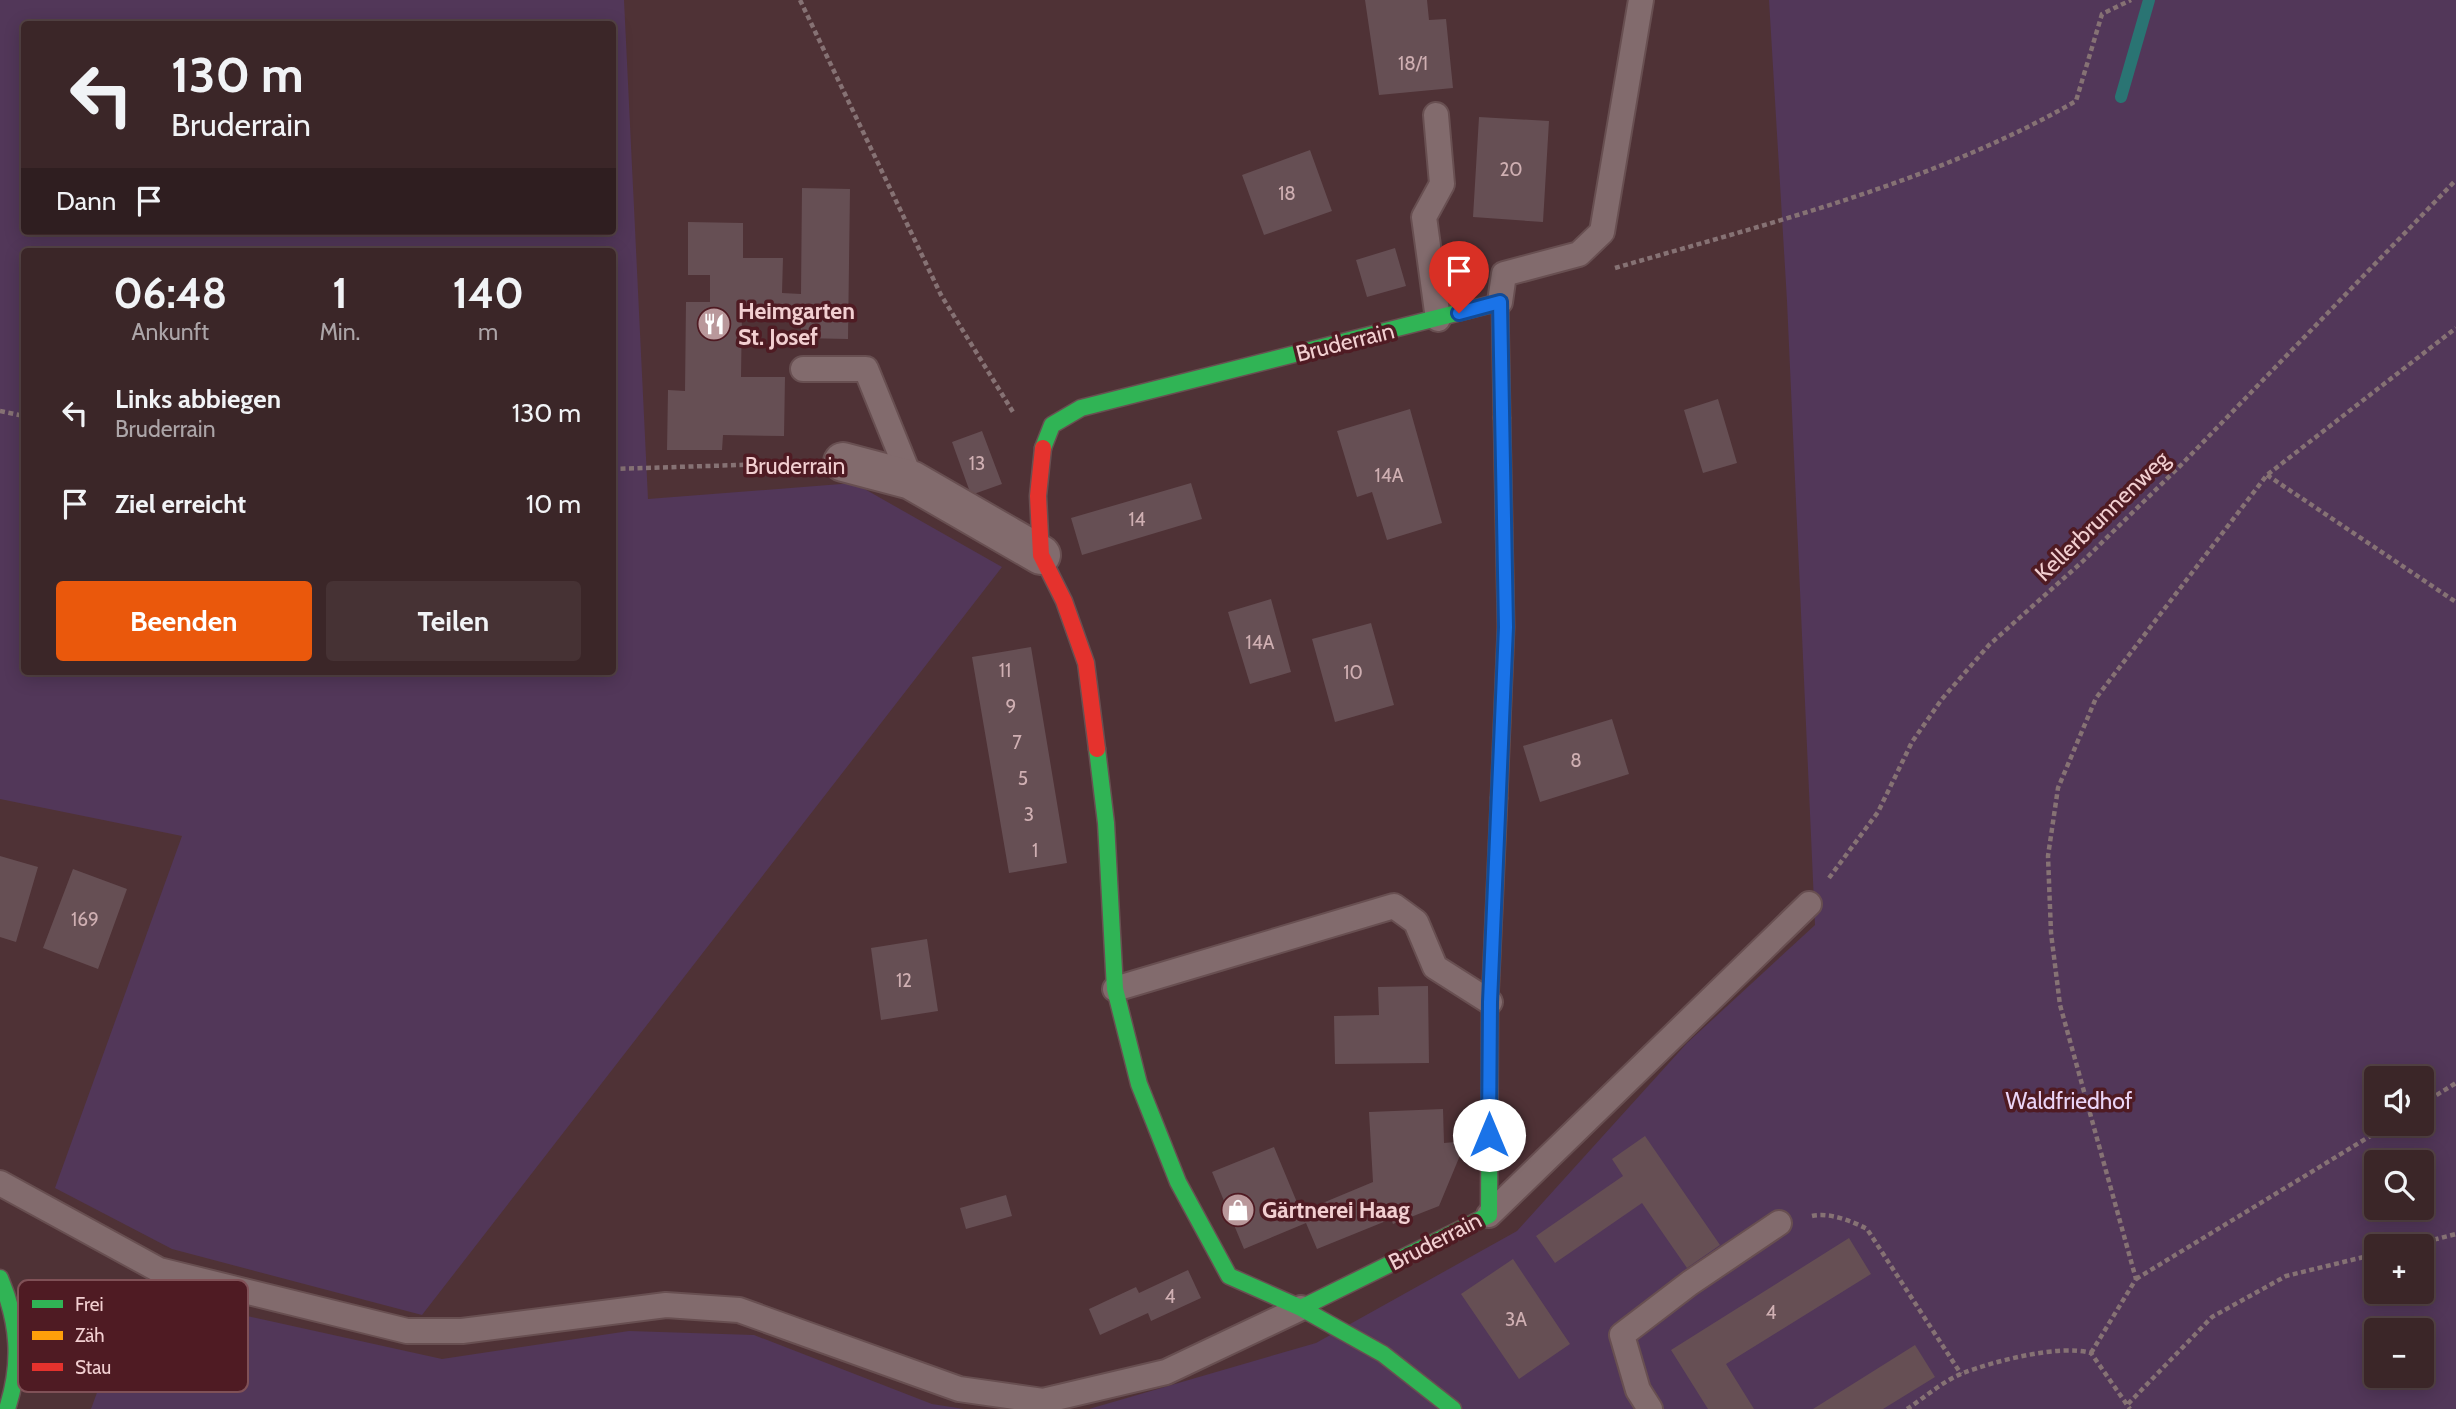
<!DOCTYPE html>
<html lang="de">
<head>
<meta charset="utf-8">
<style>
  body { margin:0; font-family:Cabin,sans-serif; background:#463234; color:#f1f3f6; height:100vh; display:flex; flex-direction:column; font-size:26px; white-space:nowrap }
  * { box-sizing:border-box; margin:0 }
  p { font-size:23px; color:#aca5a8 }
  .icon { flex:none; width:38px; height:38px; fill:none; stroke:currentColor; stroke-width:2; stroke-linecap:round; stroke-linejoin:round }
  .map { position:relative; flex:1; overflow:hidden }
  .sheet { position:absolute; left:21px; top:248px; width:595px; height:427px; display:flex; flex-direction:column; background:#3b2628; border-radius:7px; box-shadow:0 4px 18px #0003,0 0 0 2px #544345 }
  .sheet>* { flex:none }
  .hud { position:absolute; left:21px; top:21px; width:595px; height:214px; border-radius:7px; box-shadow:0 4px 18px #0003,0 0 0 2px #544345; background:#3b2628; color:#f1f3f6; overflow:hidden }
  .buttons { position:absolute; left:2364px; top:1066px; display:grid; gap:14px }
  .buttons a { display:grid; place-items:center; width:70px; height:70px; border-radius:7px; background:#3b2628; box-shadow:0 4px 18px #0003,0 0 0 2px #544345; font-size:35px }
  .pin { position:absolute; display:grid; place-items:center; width:60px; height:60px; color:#fff; margin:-72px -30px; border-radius:50% 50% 50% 0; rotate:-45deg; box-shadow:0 0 7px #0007 }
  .pin .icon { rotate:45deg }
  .me { position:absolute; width:77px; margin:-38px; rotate:0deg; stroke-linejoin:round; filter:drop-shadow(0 0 5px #0008) }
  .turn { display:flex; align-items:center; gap:24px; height:147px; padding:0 35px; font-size:32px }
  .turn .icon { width:91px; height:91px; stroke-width:2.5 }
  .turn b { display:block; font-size:49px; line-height:60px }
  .then { display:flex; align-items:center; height:66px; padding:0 35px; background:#0003; gap:14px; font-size:26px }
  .eta { display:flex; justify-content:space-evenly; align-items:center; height:119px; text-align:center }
  .eta b { font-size:42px; font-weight:700; line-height:49px }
  .button { display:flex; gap:14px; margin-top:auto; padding:14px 35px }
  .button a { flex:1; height:80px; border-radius:7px; background:#ea580c; color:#fff; font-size:28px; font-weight:700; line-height:80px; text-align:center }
  .button a+a { background:#463234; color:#f1f3f6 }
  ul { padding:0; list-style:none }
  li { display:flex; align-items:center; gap:21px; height:91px; padding:0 35px }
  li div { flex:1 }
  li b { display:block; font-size:26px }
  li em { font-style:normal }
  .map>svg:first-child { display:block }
</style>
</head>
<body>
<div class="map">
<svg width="2456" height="1409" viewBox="0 0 2456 1409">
  <rect width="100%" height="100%" fill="#4f3236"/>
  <!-- green -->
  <path fill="#523759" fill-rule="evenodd" d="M 0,0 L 624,0 L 648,499 L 854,483 L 1002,567 L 422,1315 L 172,1249 L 55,1188 L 182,836 L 0,799 ZM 24,24 L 612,24 L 612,231 L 24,231 ZM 24,252 L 612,252 L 612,672 L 24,672 Z
    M 1769,0 L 2456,0 L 2456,1409 L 1089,1409 L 1316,1343 L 1517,1231 L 1687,1043 L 1815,925 L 1787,301 ZM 2376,1078 L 2422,1078 L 2422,1124 L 2376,1124 ZM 2376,1162 L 2422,1162 L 2422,1208 L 2376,1208 ZM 2376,1246 L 2422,1246 L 2422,1292 L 2376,1292 ZM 2376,1330 L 2422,1330 L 2422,1376 L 2376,1376 Z
    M 134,1291 L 442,1359 L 629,1331 L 754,1335 L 932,1404 L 964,1409 L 91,1409 Z"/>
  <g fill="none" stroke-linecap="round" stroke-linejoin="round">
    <!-- stream -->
    <path stroke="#2a7473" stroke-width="12" d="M 2121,97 L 2149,0"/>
  </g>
  <!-- building -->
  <path fill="#664f54" d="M 1365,0 L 1427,0 L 1429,20 L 1446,19 L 1453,88 L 1379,95 Z
    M 1479,117 L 1549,121 L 1543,222 L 1473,217 Z
    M 1310,150 L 1332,211 L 1264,235 L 1242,175 Z
    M 802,188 L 850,189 L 848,339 L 801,338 L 801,310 L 742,309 L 741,377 L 785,377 L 784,436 L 723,435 L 722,450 L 667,450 L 668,390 L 685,391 L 686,302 L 710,302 L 710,275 L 688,275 L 688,222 L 743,223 L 743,258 L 783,258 L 782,293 L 801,294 Z
    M 1395,248 L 1406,286 L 1367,297 L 1356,260 Z
    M 1718,399 L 1737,463 L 1703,473 L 1684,410 Z
    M 1410,409 L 1442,523 L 1387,540 L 1372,492 L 1357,497 L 1337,431 Z
    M 982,431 L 1002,484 L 971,495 L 952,442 Z
    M 1191,483 L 1202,519 L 1082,555 L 1071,518 Z
    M 1271,599 L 1291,672 L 1250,684 L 1228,612 Z
    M 1371,623 L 1394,705 L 1335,722 L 1312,639 Z
    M 1031,647 L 1067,863 L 1009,873 L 972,657 Z
    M 1612,719 L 1629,774 L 1540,802 L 1523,746 Z
    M 0,856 L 38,867 L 16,942 L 0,937 Z
    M 73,869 L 127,889 L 98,969 L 43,948 Z
    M 927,939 L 938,1011 L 881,1020 L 871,948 Z
    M 1428,986 L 1429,1063 L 1335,1064 L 1334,1016 L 1379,1015 L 1378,987 Z
    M 1443,1109 L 1444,1143 L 1466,1141 L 1439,1206 L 1393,1224 L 1391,1219 L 1317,1249 L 1306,1223 L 1244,1249 L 1212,1172 L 1274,1147 L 1301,1212 L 1373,1182 L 1369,1112 Z
    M 1645,1136 L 1720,1245 L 1687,1268 L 1642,1203 L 1555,1263 L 1536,1236 L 1623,1176 L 1612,1159 Z
    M 1006,1195 L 1012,1216 L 966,1229 L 960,1208 Z
    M 1849,1238 L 1871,1274 L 1726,1364 L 1754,1409 L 1708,1409 L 1671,1350 Z
    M 1513,1259 L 1570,1344 L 1519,1379 L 1461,1294 Z
    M 1188,1270 L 1201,1298 L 1151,1321 L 1148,1313 L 1100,1335 L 1089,1309 L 1136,1287 L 1139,1293 Z
    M 1915,1345 L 1935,1377 L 1883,1409 L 1813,1409 Z"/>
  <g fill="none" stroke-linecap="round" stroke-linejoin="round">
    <defs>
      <path id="lane" d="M 1436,115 L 1442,184 L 1424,217 L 1438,319
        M 1500,302 L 1504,274 L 1579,254 L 1602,232 L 1641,0
        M 803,369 L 866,369 L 911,480
        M 1115,989 L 1394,906 L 1416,922 L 1435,967 L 1490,1002
        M 0,1183 L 159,1270 L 407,1331 L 462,1331 L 666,1305 L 739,1310 L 959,1389 L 1043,1401 L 1166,1372 L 1301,1308
        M 1489,1215 L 1809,904
        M 1650,1409 L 1638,1390 L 1622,1335 L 1690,1283 L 1779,1223"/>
      <path id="street" d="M 843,462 L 911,480 L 1041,555"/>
      <path id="fast" d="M 1043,448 L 1052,425 L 1081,408 L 1500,302 L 1502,418
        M 1097,749 L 1106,823 L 1115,989 L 1139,1084 L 1178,1182 L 1229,1276 L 1301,1308 L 1383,1354 L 1453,1409
        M 0,1278 C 19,1323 22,1363 7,1409
        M 1301,1308 L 1489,1215 L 1490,1002 L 1499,798"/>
      <path id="slow" d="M 1499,798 L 1506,627 L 1502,418"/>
      <path id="jam" d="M 1043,448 L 1038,496 L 1041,555 L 1064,601 L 1086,663 L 1097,749"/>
    </defs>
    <!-- lane casing -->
    <use href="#lane" stroke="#684f51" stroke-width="28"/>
    <!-- street casing -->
    <use href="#street" stroke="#684f51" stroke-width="42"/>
    <!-- fast casing -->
    <use href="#fast" stroke="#684f51" stroke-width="19"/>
    <!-- slow casing -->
    <use href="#slow" stroke="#684f51" stroke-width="19"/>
    <!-- jam casing -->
    <use href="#jam" stroke="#684f51" stroke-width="19"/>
    <!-- path -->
    <path stroke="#867274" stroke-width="4.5" stroke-dasharray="5 3.5" stroke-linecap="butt" d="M 800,0 L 941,295 L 1013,412
      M 1615,268 C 1770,223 1936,182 2076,101 L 2102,14 L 2131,0
      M 0,411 L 24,416
      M 612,469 L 803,463
      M 2267,475 L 2456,602
      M 1829,878 L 1878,812 L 1912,742 L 1942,699 L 1989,645 L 2082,562 L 2182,464 L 2456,180
      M 2422,1104 L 2456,1083
      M 1812,1216 C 1829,1212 1852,1221 1867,1229 L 1961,1374
      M 2409,1246 L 2456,1234
      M 2136,1279 L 2390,1124
      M 2091,1353 L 2136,1279 L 2060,1005 L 2051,933 L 2048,856 L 2058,788 L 2096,698 L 2267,475 L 2456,328
      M 2128,1404 L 2212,1317 L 2286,1276 L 2376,1254
      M 1907,1409 C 1924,1398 1943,1381 1963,1373 C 1995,1361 2059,1344 2091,1353 L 2130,1409"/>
    <!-- lane -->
    <use href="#lane" stroke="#826b6d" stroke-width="24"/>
    <!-- street -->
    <use href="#street" stroke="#826b6d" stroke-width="38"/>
    <!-- fast -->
    <use href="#fast" stroke="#30b455" stroke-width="16"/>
    <!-- slow -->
    <use href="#slow" stroke="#ff9f0a" stroke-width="16"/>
    <!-- jam -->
    <use href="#jam" stroke="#e5322d" stroke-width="16"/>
  </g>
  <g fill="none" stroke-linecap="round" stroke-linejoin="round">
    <defs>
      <path id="route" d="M 1459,313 L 1500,302 L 1506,627 L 1490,1002 L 1489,1135"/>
    </defs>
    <!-- route casing -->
    <use href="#route" stroke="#114b97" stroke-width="18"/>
    <!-- route -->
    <use href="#route" stroke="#1a73e8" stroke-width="12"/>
  </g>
  <!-- icons -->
  <defs>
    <symbol id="restaurant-disc" viewBox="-11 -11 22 22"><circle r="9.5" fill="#b9989b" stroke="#4f1b23"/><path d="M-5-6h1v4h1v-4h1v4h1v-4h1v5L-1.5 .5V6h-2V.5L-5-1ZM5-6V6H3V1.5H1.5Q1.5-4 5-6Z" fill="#fff"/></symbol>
    <symbol id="shop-disc" viewBox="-11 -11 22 22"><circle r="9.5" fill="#b9989b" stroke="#4f1b23"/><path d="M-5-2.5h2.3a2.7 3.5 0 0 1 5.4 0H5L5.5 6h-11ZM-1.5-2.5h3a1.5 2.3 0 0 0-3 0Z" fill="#fff"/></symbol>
  </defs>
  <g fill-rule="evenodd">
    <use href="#restaurant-disc" x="695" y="305" width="38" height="38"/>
    <use href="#shop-disc" x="1219" y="1191" width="38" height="38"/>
  </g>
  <g text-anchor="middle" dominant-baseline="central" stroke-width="7" stroke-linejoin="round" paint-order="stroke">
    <!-- number labels -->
    <g font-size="19" fill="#cfafb2">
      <text x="1413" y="63">18/1</text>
      <text x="1511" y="169">20</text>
      <text x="1287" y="193">18</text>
      <text x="977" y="463">13</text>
      <text x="1389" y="475">14A</text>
      <text x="1137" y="519">14</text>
      <text x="1260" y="642">14A</text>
      <text x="1005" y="670">11</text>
      <text x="1353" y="672">10</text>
      <text x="1011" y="706">9</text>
      <text x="1017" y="742">7</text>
      <text x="1576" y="760">8</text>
      <text x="1023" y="778">5</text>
      <text x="1029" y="814">3</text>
      <text x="1035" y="850">1</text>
      <text x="85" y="919">169</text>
      <text x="904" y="980">12</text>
      <text x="1170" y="1296">4</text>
      <text x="1771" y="1312">4</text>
      <text x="1516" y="1319">3A</text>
    </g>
    <!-- poi labels -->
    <g font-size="23" font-weight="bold" fill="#f2cfd1" stroke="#4f1b23" text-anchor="start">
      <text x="738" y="311">Heimgarten<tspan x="738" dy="26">St. Josef</tspan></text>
      <text x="1262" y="1210">Gärtnerei Haag</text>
    </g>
    <!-- street labels -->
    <g font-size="23" fill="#f2cfd1" stroke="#4f1b23">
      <text transform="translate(1345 342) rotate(-14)">Bruderrain</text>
      <text x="795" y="466">Bruderrain</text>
      <text transform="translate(2102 516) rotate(-44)">Kellerbrunnenweg</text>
      <text transform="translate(1435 1241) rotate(-27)">Bruderrain</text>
    </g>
    <!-- park labels -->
    <g font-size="23" fill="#ebd5f7" stroke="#4f1b23">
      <text x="2069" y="1101">Waldfriedhof</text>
    </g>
  </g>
  <!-- legend -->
  <rect x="18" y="1280" width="230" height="112" rx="10" fill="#4f1b23" stroke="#805157" stroke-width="2"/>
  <rect x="32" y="1300" width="31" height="8" fill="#30b455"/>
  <rect x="32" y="1331" width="31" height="9" fill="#ff9f0a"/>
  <rect x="32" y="1363" width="31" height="8" fill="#e5322d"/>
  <g font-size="19" fill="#f2cfd1">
    <text x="75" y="1311">Frei</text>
    <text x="75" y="1342">Zäh</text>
    <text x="75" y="1374">Stau</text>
  </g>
</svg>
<div class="buttons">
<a><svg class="icon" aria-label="sound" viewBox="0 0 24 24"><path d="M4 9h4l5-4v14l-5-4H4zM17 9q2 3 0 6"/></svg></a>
<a><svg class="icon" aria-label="search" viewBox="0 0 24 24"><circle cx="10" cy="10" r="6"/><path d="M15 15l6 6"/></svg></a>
<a>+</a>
<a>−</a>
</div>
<div class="pin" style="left:1459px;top:313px;background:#d93025"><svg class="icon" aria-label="arrive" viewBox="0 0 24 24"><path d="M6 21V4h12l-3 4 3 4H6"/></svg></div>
<svg class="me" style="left:1489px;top:1135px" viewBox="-20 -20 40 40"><circle r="19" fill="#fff"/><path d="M0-13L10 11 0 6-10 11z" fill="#1a73e8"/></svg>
<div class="hud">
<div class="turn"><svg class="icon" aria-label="left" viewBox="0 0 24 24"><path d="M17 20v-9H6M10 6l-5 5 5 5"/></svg><div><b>130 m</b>Bruderrain</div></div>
<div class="then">Dann<svg class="icon" aria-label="arrive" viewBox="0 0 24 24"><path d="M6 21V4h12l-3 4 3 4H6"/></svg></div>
</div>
<section class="sheet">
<div class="eta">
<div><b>06:48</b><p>Ankunft</p></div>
<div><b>1</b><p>Min.</p></div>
<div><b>140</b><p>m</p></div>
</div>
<ul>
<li><svg class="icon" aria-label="left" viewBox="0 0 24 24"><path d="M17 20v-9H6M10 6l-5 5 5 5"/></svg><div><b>Links abbiegen</b><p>Bruderrain</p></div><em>130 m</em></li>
<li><svg class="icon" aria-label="arrive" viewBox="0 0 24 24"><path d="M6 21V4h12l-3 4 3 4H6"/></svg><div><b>Ziel erreicht</b></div><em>10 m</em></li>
</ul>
<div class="button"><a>Beenden</a><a>Teilen</a></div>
</section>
</div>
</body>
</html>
